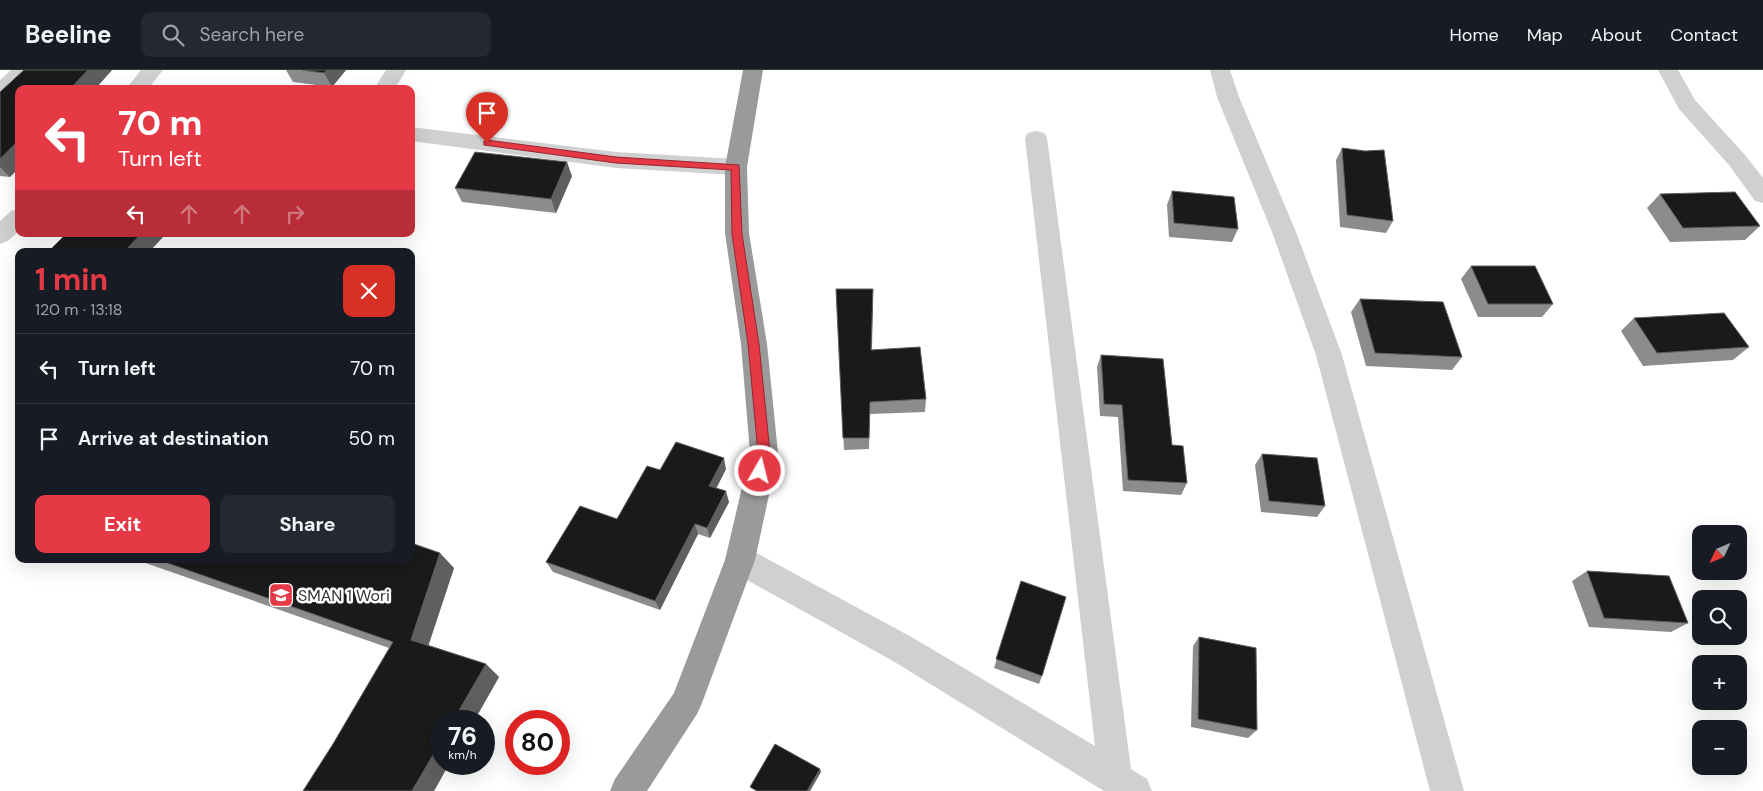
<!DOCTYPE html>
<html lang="en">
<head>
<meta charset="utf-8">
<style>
  body { margin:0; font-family:"DM Sans",sans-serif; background:#242831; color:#f1f3f6; height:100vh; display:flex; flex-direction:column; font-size:19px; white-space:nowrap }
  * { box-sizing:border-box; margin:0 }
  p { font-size:16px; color:#9ea1a6 }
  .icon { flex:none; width:28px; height:28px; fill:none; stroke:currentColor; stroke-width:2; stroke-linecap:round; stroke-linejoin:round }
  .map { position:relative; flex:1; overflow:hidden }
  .sheet { position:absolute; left:15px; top:178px; width:400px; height:315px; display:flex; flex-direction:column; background:#171b24; border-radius:10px; box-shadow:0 5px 20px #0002 }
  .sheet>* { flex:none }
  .top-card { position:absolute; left:15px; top:15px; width:400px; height:152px; border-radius:10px; box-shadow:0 5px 20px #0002; background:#e63946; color:#fff; overflow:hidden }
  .needle { width:32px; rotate:226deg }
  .buttons { position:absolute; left:1692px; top:455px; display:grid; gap:10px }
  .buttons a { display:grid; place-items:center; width:55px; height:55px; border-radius:10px; background:#171b24; box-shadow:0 5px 20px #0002; font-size:25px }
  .speed { position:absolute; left:430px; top:640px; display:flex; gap:10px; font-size:25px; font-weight:700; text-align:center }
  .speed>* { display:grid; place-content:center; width:65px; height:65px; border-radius:50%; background:#171b24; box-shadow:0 5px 20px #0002; line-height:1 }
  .speed small { font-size:12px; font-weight:400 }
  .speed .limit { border:8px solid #d22; background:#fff; color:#111 }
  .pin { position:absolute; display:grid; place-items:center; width:42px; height:42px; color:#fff; margin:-51px -21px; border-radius:50% 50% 50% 0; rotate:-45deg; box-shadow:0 0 5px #0007 }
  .pin .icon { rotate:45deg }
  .me { position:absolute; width:55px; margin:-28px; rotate:8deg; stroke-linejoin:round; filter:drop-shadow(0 0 4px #0008) }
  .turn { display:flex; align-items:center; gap:18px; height:105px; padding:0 20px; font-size:22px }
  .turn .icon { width:65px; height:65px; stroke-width:2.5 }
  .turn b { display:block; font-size:35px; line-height:42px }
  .lanes { display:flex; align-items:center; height:48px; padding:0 20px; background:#0003; justify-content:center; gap:25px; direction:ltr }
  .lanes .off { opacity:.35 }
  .round { display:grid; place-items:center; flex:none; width:52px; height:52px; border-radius:10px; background:#242831 }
  .headline { display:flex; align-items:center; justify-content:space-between; height:85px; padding:0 20px }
  h1 { font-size:30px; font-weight:700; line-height:38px; color:#e63946 }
  .cta { display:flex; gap:10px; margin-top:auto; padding:10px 20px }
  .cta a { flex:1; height:58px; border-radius:10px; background:#e63946; color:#fff; font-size:20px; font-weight:700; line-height:58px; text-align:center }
  .cta a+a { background:#242831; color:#f1f3f6 }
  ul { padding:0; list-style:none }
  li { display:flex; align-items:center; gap:15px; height:70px; padding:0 20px; border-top:1px solid #363941 }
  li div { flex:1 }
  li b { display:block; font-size:19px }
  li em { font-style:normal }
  header { display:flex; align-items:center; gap:30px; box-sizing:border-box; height:70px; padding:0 25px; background:#171b24; border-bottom:1px solid #363941 }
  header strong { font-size:24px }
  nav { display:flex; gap:28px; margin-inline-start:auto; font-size:18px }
  .search { width:350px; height:45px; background:#242831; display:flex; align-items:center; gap:12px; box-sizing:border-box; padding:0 18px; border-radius:10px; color:#9ea1a6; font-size:19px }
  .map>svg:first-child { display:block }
</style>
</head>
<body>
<header>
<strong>Beeline</strong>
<div class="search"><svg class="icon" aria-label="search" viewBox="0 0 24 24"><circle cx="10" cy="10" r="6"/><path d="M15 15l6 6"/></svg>Search here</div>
<nav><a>Home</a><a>Map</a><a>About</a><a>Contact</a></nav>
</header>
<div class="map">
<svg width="1763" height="721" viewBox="0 0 1763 721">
  <rect width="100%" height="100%" fill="#fff"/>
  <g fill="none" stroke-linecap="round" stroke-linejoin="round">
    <!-- street -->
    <path fill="#d0d0d0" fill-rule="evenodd" d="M 11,0 L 33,0 L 8,27 L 0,29 L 0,10 Z
      M 141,0 L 163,0 L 148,19 L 126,19 Z
      M 386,0 L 406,0 L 395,19 L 374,19 Z
      M 1210,0 L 1230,0 L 1239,27 L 1296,162 L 1342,285 L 1464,721 L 1430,721 L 1316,285 L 1272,162 L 1217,27 Z
      M 1658,0 L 1678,0 L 1695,30 L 1745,85 L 1763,108 L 1763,133 L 1755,131 L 1729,95 L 1679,39 Z
      M 411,57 L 616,82 L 736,89 L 744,91 L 747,97 L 744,103 L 736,105 L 616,98 L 411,71 Z
      M 1036,61 L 1044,63 L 1047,68 L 1131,699 L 1147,709 L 1152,721 L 1104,721 L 893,591 L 729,500 L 725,490 L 729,480 L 740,476 L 751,480 L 915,569 L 1095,676 L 1025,68 L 1028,63 Z
      M 19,139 L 19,161 L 8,171 L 0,174 L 0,151 L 11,141 Z"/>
    <!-- highway -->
    <path fill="#9a9a9a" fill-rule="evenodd" d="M 743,0 L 763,0 L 747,97 L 749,163 L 767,274 L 778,383 L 755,490 L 702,633 L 697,644 L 647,721 L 610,721 L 615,709 L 674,623 L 725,490 L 750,383 L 741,274 L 725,163 L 725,97 Z"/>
  </g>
  <!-- wall -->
  <path fill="#8c8c8c" d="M 24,0 L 112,0 L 95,19 L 19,19 L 10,107 L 0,106 L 0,22 Z
    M 286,0 L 346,0 L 332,17 L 293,12 Z
    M 1342,78 L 1393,151 L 1386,163 L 1340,157 L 1336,90 Z
    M 572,106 L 556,143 L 462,132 L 455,118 Z
    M 1172,121 L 1238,159 L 1232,172 L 1169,167 L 1167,135 Z
    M 1660,124 L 1760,156 L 1745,170 L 1670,172 L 1647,138 Z
    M 1471,196 L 1553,234 L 1542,247 L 1478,247 L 1461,209 Z
    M 836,219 L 873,232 L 872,280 L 926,329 L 925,342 L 870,344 L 869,379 L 844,380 Z
    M 1360,229 L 1462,287 L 1452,300 L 1366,296 L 1351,242 Z
    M 1634,248 L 1749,277 L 1733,290 L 1643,296 L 1621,261 Z
    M 1101,285 L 1172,375 L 1187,413 L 1181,425 L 1123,421 L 1118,347 L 1100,346 L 1097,297 Z
    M 1262,384 L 1325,436 L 1317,447 L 1261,442 L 1255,395 Z
    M 726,399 L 716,418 L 729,432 L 710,468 L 698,464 L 660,540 L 553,502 L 546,492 L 617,449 Z
    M 134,489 L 411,489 L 454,498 L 428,575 L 486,594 L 499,607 L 474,651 L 441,651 L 441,694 L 449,694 L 434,721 L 333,674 L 389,578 Z
    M 1587,501 L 1688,553 L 1671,562 L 1589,557 L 1572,511 Z
    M 1021,511 L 1042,606 L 1039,614 L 994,598 Z
    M 1199,567 L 1257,660 L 1248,668 L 1191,657 L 1193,576 Z"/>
  <!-- shaded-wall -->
  <path fill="#5f5f5f" d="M 88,0 L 112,0 L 95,19 L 70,19 Z
    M 327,0 L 346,0 L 332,17 L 324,3 Z
    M 19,70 L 19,98 L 10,107 L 0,97 L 0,89 Z
    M 567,92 L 572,106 L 556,143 L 551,129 Z
    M 141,164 L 164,164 L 165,165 L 150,181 L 125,181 Z
    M 724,388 L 726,399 L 712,427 L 709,416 Z
    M 726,421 L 729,432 L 710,468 L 707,458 Z
    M 695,454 L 698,464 L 660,540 L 655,531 Z
    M 440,483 L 454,498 L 426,583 L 411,570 Z
    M 486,594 L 499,607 L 474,651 L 453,651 Z
    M 441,671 L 441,694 L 449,694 L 434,721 L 412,721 Z
    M 820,699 L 821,702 L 810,721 L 807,721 Z"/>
  <!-- building -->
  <path fill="#1a1a1a" stroke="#5f5f5f" d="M 24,0 L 88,0 L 70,19 L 19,19 L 19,70 L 0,89 L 0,22 Z
    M 302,0 L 327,0 L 324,3 Z
    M 1342,78 L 1365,81 L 1384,80 L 1393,151 L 1347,145 Z
    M 475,82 L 567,92 L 551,129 L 455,118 Z
    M 1172,121 L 1234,127 L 1238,159 L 1174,153 Z
    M 1735,122 L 1760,156 L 1683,158 L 1660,124 Z
    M 66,164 L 141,164 L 125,181 L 49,181 Z
    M 1471,196 L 1535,196 L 1553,234 L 1488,234 Z
    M 836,219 L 873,219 L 871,280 L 920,277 L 926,329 L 870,332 L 869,368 L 843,368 Z
    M 1360,229 L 1443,232 L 1462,287 L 1375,283 Z
    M 1724,243 L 1749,277 L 1657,283 L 1634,248 Z
    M 1101,285 L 1163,289 L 1172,375 L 1183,376 L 1187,413 L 1128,410 L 1122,335 L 1104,334 Z
    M 676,372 L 724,388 L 709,416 L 726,421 L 707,458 L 695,454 L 655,531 L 546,492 L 580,436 L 617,449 L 647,396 L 660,400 Z
    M 1262,384 L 1317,388 L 1325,436 L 1269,431 Z
    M 411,473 L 440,483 L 411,570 L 486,594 L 453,651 L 441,651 L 441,671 L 412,721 L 303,721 L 333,674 L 393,572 L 156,489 L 411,489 Z
    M 1587,501 L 1669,506 L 1688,553 L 1604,548 Z
    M 1021,511 L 1066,527 L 1042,606 L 996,589 Z
    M 1199,567 L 1256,578 L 1257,660 L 1198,649 Z
    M 775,674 L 820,699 L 807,721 L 757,721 L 750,717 Z"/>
  <!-- route -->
  <path fill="#e63946" stroke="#96252e" d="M 487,70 L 616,87 L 739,95 L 742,164 L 759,274 L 770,383 L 764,405 L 756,405 L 754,401 L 758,383 L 748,274 L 732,164 L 731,100 L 616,93 L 484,75 L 484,71 Z"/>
  <!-- icons -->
  <defs>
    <symbol id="school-square" viewBox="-11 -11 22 22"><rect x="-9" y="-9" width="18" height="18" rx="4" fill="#e63946" stroke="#fff"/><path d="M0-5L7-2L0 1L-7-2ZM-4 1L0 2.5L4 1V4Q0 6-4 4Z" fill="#fff"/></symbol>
  </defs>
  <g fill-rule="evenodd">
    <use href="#school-square" x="267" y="511" width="28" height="28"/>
  </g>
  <g text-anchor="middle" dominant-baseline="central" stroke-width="5" stroke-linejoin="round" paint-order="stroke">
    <!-- poi labels -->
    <g font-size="16" fill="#333" stroke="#fff" text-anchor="start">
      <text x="298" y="525">SMAN 1 Wori</text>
    </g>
  </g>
</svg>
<div class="buttons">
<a><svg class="needle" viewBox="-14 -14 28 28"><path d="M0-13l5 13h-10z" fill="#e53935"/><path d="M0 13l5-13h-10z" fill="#9ea1a6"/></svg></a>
<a><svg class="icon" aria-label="search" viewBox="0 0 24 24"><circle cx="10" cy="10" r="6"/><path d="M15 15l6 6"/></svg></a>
<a>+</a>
<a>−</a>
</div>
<div class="speed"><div>76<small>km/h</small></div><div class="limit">80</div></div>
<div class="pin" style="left:487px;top:73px;background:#d93025"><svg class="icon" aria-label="arrive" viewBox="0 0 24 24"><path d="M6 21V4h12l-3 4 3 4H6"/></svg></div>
<svg class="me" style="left:760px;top:401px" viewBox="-20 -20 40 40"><circle r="17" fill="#e63946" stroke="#fff" stroke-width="3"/><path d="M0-11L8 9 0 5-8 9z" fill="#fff"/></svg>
<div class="top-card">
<div class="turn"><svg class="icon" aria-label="left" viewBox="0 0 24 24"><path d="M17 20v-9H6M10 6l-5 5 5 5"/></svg><div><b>70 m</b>Turn left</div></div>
<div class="lanes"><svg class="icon" aria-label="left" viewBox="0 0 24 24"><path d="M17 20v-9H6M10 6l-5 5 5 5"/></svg><svg class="icon off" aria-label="ahead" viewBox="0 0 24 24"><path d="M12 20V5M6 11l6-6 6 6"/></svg><svg class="icon off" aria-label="ahead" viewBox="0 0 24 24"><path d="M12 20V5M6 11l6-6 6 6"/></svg><svg class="icon off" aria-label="right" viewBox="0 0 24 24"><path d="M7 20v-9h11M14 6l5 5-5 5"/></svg></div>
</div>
<section class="sheet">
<div class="headline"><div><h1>1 min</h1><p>120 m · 13:18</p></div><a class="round" style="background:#d93025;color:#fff"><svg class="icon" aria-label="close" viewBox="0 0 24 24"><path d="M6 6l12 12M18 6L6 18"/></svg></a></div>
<ul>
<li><svg class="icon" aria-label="left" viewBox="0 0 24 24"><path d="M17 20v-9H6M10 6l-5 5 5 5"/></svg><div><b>Turn left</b></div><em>70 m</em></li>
<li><svg class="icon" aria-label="arrive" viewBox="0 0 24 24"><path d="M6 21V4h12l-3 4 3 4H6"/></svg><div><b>Arrive at destination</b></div><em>50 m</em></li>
</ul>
<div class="cta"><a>Exit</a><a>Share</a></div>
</section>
</div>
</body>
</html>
